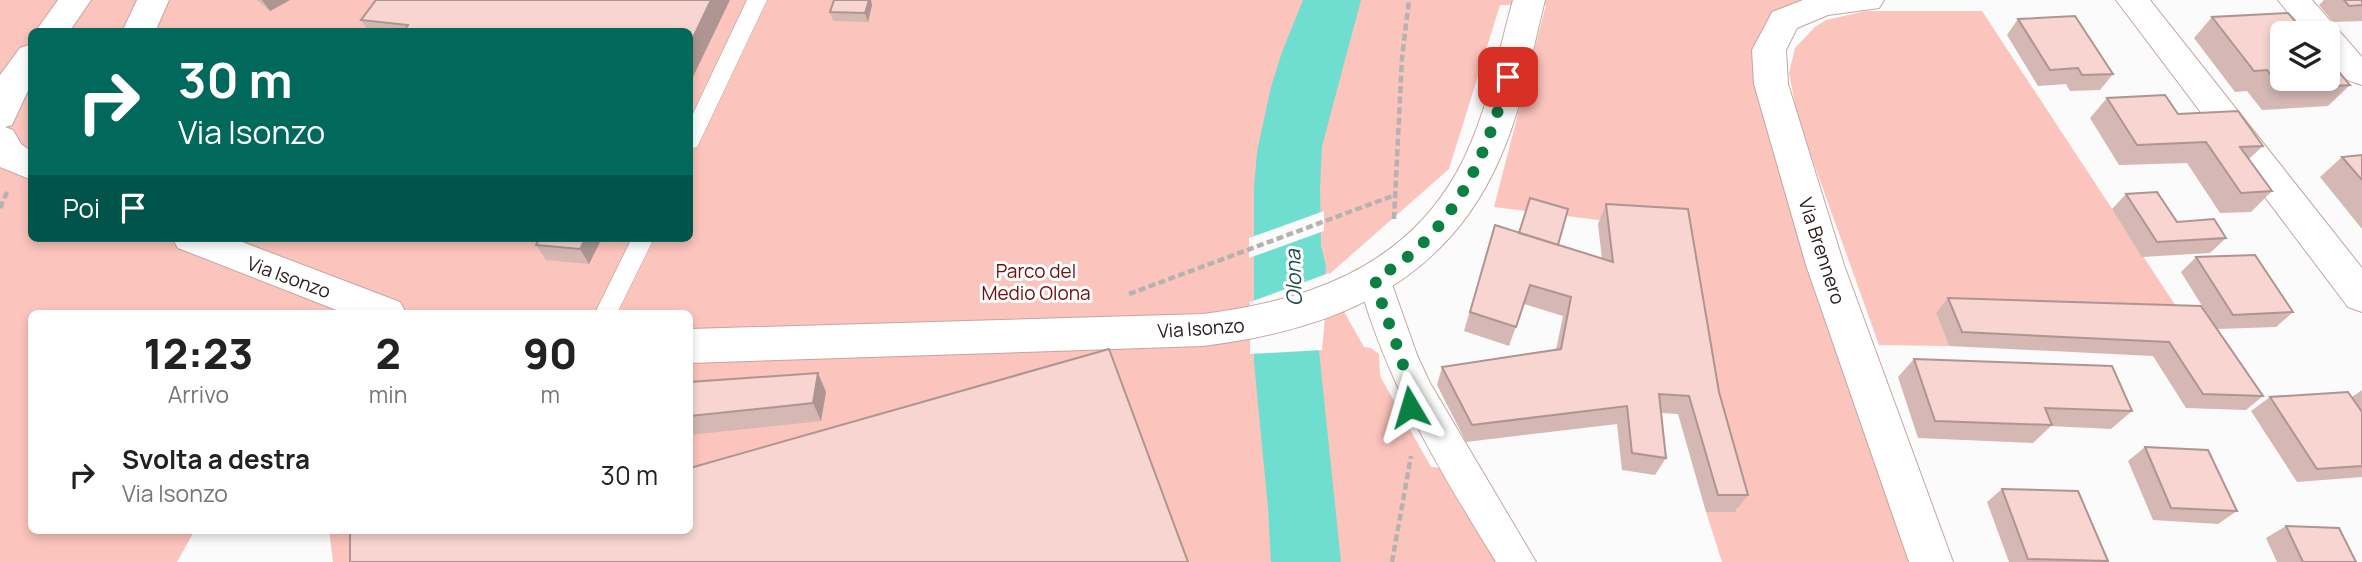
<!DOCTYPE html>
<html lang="it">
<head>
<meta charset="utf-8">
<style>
  body { margin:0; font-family:Manrope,sans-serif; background:#f2f2f2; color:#222; height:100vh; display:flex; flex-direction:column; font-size:26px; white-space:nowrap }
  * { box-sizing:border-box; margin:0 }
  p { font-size:23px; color:#767676 }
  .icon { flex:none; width:38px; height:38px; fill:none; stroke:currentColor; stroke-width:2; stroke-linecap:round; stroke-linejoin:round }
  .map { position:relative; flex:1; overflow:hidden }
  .sheet { position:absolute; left:28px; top:310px; width:665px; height:224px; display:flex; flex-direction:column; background:#fff; border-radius:10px; box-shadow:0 4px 10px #0003 }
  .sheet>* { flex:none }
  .guide { position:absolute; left:28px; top:28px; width:665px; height:214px; border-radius:10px; box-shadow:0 4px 10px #0003; background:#00695c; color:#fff; overflow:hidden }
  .tools { position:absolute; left:2270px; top:21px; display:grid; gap:14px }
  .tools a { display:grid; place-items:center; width:70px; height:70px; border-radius:10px; background:#fff; box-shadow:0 4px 10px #0003; font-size:35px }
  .pin { position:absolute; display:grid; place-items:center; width:60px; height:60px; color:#fff; margin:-30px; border-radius:14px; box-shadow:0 4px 10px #0006 }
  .me { position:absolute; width:77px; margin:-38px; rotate:353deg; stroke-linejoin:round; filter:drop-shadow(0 0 5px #0008) }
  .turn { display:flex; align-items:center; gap:24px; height:147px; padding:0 35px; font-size:32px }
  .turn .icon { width:91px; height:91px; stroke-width:2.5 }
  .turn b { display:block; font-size:49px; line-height:60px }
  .then { display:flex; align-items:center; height:66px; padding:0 35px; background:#0003; gap:14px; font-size:26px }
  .eta { display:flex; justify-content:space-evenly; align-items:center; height:119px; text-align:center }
  .eta b { font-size:42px; font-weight:800; line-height:49px }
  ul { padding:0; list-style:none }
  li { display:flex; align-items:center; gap:21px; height:91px; padding:0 35px }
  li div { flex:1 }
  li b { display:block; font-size:26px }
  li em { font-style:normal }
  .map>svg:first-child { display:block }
</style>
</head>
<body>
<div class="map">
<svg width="2362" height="562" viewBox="0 0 2362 562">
  <rect width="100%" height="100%" fill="#fbfbfb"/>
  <!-- green -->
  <path fill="#fbc4bc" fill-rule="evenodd" d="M 0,0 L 1819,0 L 1768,50 L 1931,562 L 1722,562 L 1706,512 L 1738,510 L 1708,408 L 1679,230 L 1494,207 L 1546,5 L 1500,5 L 1449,169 L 1325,278 L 1364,347 L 1371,348 L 1379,354 L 1380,376 L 1431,467 L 1442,468 L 1507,562 L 333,562 L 329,530 L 690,530 L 690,313 L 32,313 L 32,530 L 195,530 L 177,562 L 0,562 ZM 32,32 L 690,32 L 690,238 L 32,238 Z
    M 1866,11 L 1982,11 L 2185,320 L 1936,313 L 1949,346 L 1879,345 L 1798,119 L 1789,73 L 1795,48 L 1815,27 L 1826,20 Z"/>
  <!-- water -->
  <path fill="#6fddcf" d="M 1303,0 L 1361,0 L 1322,146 L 1320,188 L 1321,246 L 1326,266 L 1319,351 L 1341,562 L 1271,562 L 1268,508 L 1254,362 L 1254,188 L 1257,152 L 1271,87 L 1282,52 Z"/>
  <!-- pier -->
  <path fill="#fbfbfb" d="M 1324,211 L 1324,231 L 1249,258 L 1249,238 Z
    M 1329,273 L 1322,350 L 1250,354 L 1250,302 Z"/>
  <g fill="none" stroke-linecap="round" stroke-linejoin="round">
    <defs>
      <path id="service" d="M 747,0 L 767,0 L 700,141 L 697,147 L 690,149 L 690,120 Z
        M 632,238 L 654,238 L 617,313 L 595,313 Z"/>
      <path id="pedestrian" d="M 1375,266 L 1387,270 L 1417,355 L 1430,383 L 1536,562 L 1496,562 C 1440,471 1386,382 1358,279 L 1363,270 Z"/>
      <path id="minor" d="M 137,0 L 169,0 L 155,32 L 122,32 Z
        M 1803,0 L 1884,0 L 1879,8 L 1828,15 L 1797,28 L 1786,50 L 1788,84 L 1844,265 L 1953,562 L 1909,562 L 1806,265 L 1754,84 L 1752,50 L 1768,20 L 1772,12 Z
        M 2116,0 L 2150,0 L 2362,268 L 2362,312 L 2348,307 Z
        M 2278,0 L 2312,0 L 2362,57 L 2362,85 C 2328,75 2328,65 2328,33 L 2304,33 Z"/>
      <path id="tertiary" d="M 58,0 L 91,0 L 69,32 L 35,32 Z
        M 1513,0 L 1545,0 C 1532,53 1522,108 1500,158 C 1445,285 1333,330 1203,346 L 690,363 L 690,329 L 1203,314 C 1307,301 1403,268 1457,172 C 1486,120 1497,57 1513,0 Z
        M 32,44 L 32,82 L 12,125 L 5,127 L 13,130 L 21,144 L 32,152 L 32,180 L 0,167 L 0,75 L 20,48 Z
        M 172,238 L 232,238 L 400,302 L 406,313 L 344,313 L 178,248 Z"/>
    </defs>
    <!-- service casing -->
    <use href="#service" stroke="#c6a5a0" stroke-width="1"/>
    <!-- pedestrian casing -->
    <use href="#pedestrian" stroke="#c6a5a0" stroke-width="2"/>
    <!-- minor casing -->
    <use href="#minor" stroke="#c6a5a0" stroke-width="2"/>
    <!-- tertiary casing -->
    <use href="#tertiary" stroke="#c6a5a0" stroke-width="2"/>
    <!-- path -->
    <path stroke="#b7b2b2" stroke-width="4.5" stroke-dasharray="7 3.5" stroke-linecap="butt" d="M 0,208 L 8,190
      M 1394,219 L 1402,58 L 1409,0
      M 1129,294 L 1395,195
      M 1392,562 L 1411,456"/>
    <!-- service -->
    <use href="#service" fill="#fff" fill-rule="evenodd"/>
    <!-- pedestrian -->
    <use href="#pedestrian" fill="#fff" fill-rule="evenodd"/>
    <!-- minor -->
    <use href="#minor" fill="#fff" fill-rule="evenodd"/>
    <!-- tertiary -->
    <use href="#tertiary" fill="#fff" fill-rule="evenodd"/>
  </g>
  <!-- wall -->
  <path fill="#d5b7b3" d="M 257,0 L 290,0 L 270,11 Z
    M 376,0 L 690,32 L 369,32 L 361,20 Z
    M 2324,0 L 2362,0 L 2362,21 L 2333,22 L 2319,5 Z
    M 872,5 L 868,22 L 833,21 L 830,12 Z
    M 2212,17 L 2350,85 L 2328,106 L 2262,110 L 2247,91 L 2235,92 L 2194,38 Z
    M 2018,19 L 2113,74 L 2100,90 L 2070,91 L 2066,84 L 2038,86 L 2007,35 Z
    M 2107,98 L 2178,114 L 2263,146 L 2249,159 L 2272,191 L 2251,212 L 2220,213 L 2187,163 L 2119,165 L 2090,118 Z
    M 2362,155 L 2362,229 L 2320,177 L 2342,157 Z
    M 2126,194 L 2177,222 L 2226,238 L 2210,253 L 2142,257 L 2112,209 Z
    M 1530,198 L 1558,245 L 1602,259 L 1598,224 L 1606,204 L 1719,392 L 1748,495 L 1735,512 L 1706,512 L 1678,414 L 1661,413 L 1666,458 L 1655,475 L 1622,470 L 1617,424 L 1466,442 L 1437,385 L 1442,367 L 1556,350 L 1563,316 L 1524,304 L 1509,346 L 1464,331 L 1495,225 L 1519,233 Z
    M 540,238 L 602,238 L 589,264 L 546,260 L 536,245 Z
    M 2196,257 L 2293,312 L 2276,327 L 2217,329 L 2263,396 L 2246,410 L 2186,408 L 2153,356 L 1949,346 L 1936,313 L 1948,298 L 2209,317 L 2181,272 Z
    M 1914,359 L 2132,411 L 2111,429 L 2051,426 L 2033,443 L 1918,438 L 1898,377 Z
    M 690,382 L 826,392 L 821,421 L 690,435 Z
    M 2362,390 L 2362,477 L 2297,482 L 2251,411 L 2270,397 L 2352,397 Z
    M 2145,447 L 2237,511 L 2218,524 L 2153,520 L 2128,461 Z
    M 2002,489 L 2108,561 L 2106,562 L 2009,562 L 1987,502 Z
    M 2286,526 L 2356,562 L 2277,562 L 2266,538 Z"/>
  <!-- shaded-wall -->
  <path fill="#ae9592" d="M 262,0 L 290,0 L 270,11 Z
    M 711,0 L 730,0 L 690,83 L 690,44 Z
    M 869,0 L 871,0 L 872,5 L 868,22 L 865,13 Z
    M 586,238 L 602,238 L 589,264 L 580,249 Z
    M 818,373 L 826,392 L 821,421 L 813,403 Z"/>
  <!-- building -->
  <path fill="#f8d5d0" stroke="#ae9592" stroke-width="2" d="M 376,0 L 711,0 L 690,44 L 690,32 L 403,32 L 408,25 L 361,20 Z
    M 834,0 L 869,0 L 865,13 L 830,12 Z
    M 2344,0 L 2362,0 L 2362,5 L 2349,6 Z
    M 2288,13 L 2306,33 L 2282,33 L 2282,79 L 2328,79 L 2328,59 L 2350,85 L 2282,89 L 2267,70 L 2254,71 L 2212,17 Z
    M 2075,16 L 2113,74 L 2082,75 L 2078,68 L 2050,70 L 2018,19 Z
    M 2165,95 L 2178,114 L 2238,111 L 2263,146 L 2240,147 L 2272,191 L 2241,193 L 2206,142 L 2137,145 L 2107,98 Z
    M 2362,155 L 2362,180 L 2342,157 Z
    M 2157,192 L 2177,222 L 2214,219 L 2226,238 L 2157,242 L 2126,194 Z
    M 1530,198 L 1568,209 L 1558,245 L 1519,233 Z
    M 1606,204 L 1688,209 L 1719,392 L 1748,495 L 1718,495 L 1689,396 L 1659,394 L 1666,458 L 1632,453 L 1627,406 L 1472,425 L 1442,367 L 1561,349 L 1571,297 L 1530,285 L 1516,327 L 1470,312 L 1495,225 L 1613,262 Z
    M 540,238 L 586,238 L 580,249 L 536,245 Z
    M 2255,255 L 2293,312 L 2233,315 L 2196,257 Z
    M 1948,298 L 2201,306 L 2263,396 L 2203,394 L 2169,342 L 1962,332 Z
    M 1109,349 L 1188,562 L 350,562 L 350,530 L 690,530 L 690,468 Z
    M 1914,359 L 2112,366 L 2132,411 L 2045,408 L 2052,425 L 1935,421 Z
    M 818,373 L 813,403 L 690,416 L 690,382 Z
    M 2348,392 L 2362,412 L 2362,466 L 2317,469 L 2270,397 Z
    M 2145,447 L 2208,450 L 2237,511 L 2171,508 Z
    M 2002,489 L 2078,491 L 2108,561 L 2028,559 Z
    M 2286,526 L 2339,528 L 2356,562 L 2303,562 Z"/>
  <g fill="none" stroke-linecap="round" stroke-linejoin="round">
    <!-- route -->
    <path stroke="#0b8043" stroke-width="12" stroke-dasharray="0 21.6" d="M 1410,407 C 1409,363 1385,322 1375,279 C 1453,235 1485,160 1508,77"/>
  </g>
  <g text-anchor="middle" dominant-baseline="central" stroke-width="6" stroke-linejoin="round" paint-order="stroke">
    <!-- street labels -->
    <g font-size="19" fill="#2d201e" stroke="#fff">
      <text transform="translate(1822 251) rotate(72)">Via Brennero</text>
      <text transform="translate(289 277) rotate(20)">Via Isonzo</text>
      <text transform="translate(1201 328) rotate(-4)">Via Isonzo</text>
    </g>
    <!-- park labels -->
    <g font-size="19" fill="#720e0e" stroke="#fff">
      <text x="1036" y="271">Parco del<tspan x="1036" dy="22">Medio Olona</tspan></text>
    </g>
    <!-- water labels -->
    <g font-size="21" font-style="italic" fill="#1c4d48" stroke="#fff">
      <text transform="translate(1293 278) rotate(-92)">Olona</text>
    </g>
  </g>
</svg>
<div class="tools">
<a><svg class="icon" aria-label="layers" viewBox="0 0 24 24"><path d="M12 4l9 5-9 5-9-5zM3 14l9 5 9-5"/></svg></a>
</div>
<div class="pin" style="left:1508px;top:77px;background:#d93025"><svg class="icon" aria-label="arrive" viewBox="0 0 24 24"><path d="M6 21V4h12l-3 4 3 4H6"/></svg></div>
<svg class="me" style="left:1410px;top:407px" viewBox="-20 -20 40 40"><path d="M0-17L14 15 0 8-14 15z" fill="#0b8043" stroke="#fff" stroke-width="4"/></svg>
<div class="guide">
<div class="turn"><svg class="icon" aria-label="right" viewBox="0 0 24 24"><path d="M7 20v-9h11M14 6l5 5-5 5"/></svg><div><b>30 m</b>Via Isonzo</div></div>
<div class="then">Poi<svg class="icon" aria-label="arrive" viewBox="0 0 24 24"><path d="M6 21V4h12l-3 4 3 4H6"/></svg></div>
</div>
<section class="sheet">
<div class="eta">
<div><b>12:23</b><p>Arrivo</p></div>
<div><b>2</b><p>min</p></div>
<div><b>90</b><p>m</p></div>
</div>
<ul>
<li><svg class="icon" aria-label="right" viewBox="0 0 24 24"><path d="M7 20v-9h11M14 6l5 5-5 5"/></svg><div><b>Svolta a destra</b><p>Via Isonzo</p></div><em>30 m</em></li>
</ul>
</section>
</div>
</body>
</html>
